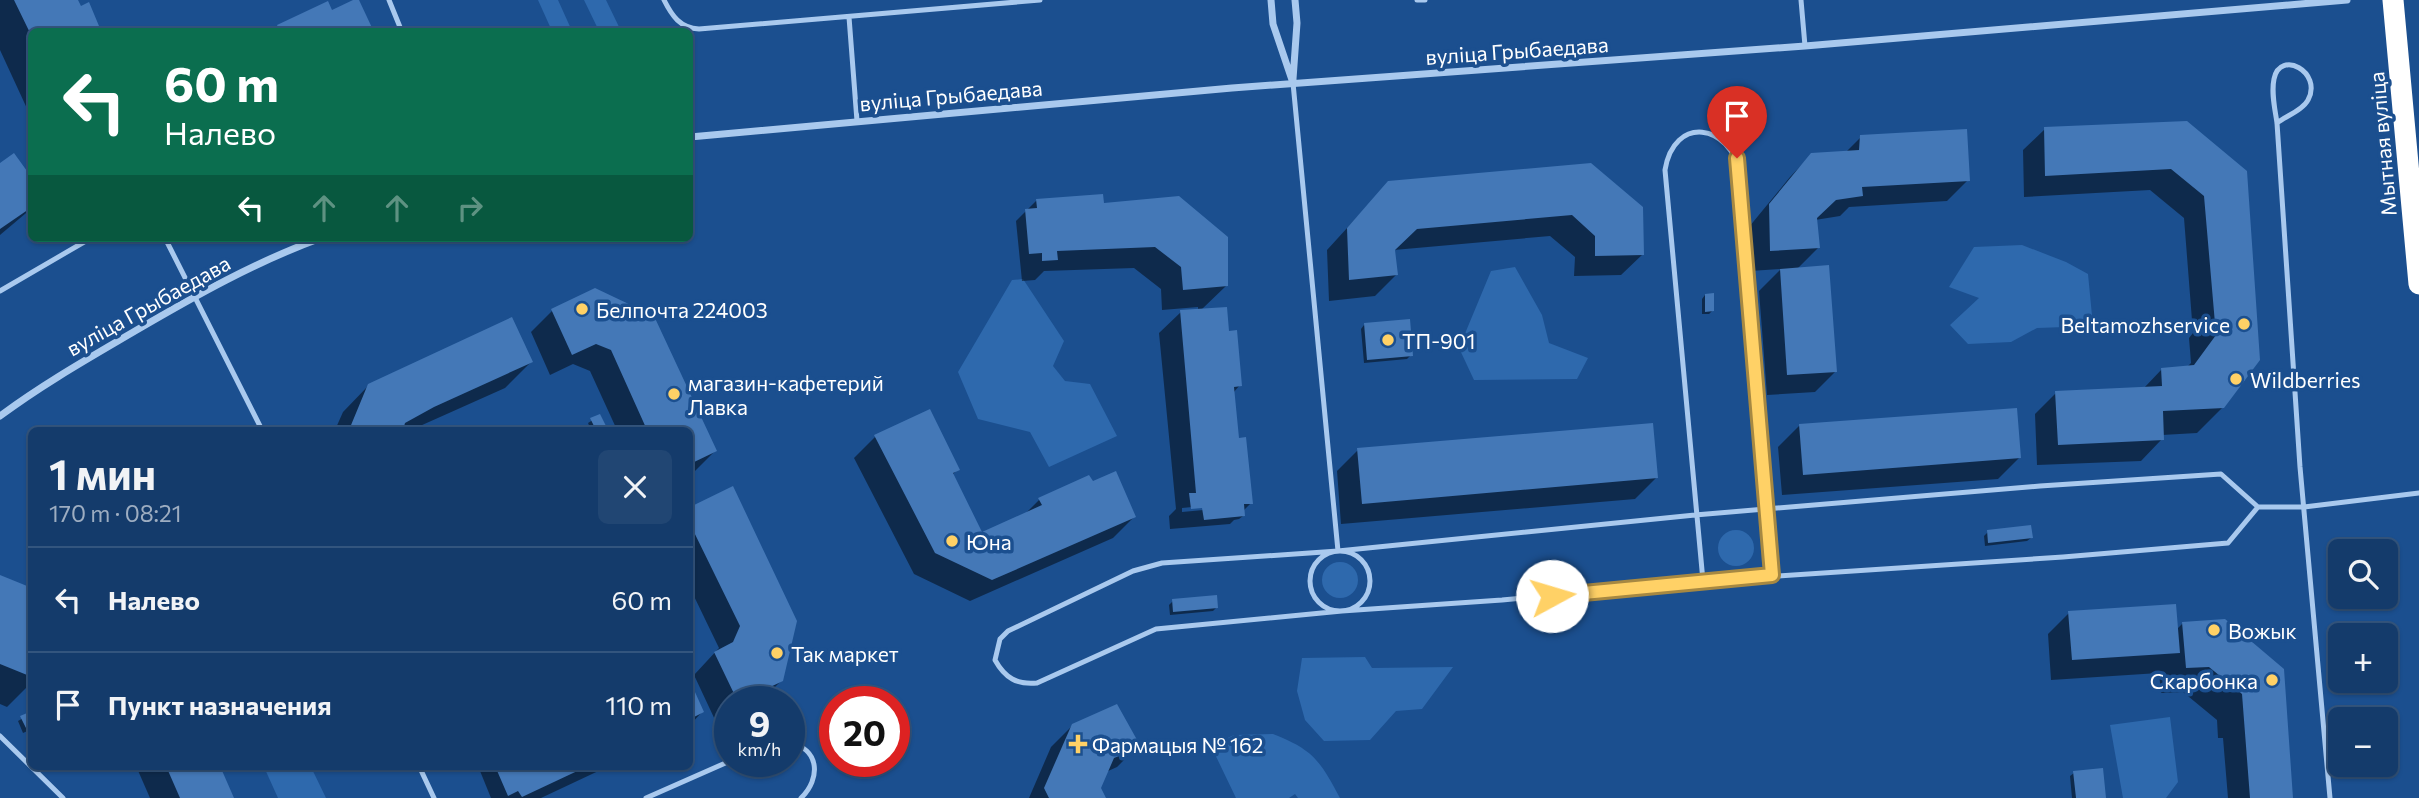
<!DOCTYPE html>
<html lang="ru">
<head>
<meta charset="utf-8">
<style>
  body { margin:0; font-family:Commissioner,sans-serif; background:#214673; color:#f1f3f6; height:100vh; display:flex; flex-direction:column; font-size:26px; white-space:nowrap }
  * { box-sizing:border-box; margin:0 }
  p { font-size:23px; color:#9dadc1 }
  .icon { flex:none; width:38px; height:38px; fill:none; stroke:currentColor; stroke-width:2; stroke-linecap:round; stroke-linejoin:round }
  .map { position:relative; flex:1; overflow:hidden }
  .panel { position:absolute; left:28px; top:427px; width:665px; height:343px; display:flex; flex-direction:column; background:#143b6b; border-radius:10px; box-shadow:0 2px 5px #0004,0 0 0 2px #33557e }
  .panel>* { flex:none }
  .hud { position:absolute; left:28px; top:28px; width:665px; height:214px; border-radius:10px; box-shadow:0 2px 5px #0004,0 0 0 2px #33557e; background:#0b6e4f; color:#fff; overflow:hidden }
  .controls { position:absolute; left:2328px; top:539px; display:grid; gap:14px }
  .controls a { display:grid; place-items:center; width:70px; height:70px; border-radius:10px; background:#143b6b; box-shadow:0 2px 5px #0004,0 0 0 2px #33557e; font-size:35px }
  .speed { position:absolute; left:714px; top:686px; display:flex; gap:14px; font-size:35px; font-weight:700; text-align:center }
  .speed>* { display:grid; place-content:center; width:91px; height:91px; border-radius:50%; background:#143b6b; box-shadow:0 2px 5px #0004,0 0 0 2px #33557e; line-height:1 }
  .speed small { font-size:18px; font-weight:400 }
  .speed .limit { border:10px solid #d22; background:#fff; color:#111 }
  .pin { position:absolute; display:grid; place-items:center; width:60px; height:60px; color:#fff; margin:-72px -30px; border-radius:50% 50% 50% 0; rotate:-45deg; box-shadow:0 0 7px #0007 }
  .pin .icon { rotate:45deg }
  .me { position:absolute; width:77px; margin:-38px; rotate:84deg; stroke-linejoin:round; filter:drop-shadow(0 0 5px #0008) }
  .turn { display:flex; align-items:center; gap:24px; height:147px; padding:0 21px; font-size:32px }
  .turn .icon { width:91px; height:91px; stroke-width:2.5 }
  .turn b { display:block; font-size:49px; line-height:60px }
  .lanes { display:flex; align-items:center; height:66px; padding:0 21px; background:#0003; justify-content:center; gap:35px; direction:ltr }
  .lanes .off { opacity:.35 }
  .round { display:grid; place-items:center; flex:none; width:74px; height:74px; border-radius:10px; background:#214673 }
  .headline { display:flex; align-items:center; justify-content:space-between; height:119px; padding:0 21px }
  h1 { font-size:42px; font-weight:700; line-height:52px }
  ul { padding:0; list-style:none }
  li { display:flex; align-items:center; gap:21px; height:105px; padding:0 21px; border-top:2px solid #33557e }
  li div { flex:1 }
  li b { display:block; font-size:26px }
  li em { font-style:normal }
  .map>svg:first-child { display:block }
</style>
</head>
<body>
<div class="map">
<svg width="2419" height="798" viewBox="0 0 2419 798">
  <rect width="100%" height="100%" fill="#1b4f8f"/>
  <!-- green -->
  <path fill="#2e69ad" d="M 538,0 L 558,0 L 572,31 L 552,31 Z
    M 584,0 L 606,0 L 621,31 L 599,31 Z
    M 2022,245 L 2066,262 L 2088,274 L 2093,326 L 2037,328 L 2011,342 L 1968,344 L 1950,325 L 1979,298 L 1949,287 L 1974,247 Z
    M 1515,267 L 1542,315 L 1549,343 L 1588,358 L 1577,379 L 1474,380 L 1459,348 L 1491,271 Z
    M 1023,279 L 1064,341 L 1053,366 L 1065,381 L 1090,384 L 1117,436 L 1049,467 L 1030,432 L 978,419 L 958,372 L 1012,280 Z
    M1718 548a18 18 0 1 1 36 0a18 18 0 1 1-36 0Z
    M1322 580a18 18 0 1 1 36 0a18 18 0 1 1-36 0Z
    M 1365,657 L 1372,668 L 1453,667 L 1422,709 L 1396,711 L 1370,740 L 1324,741 L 1305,720 L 1297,691 L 1302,658 Z
    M 2170,717 L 2178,782 L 2166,798 L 2123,798 L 2110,725 Z
    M 1273,734 C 1314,750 1320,761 1340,798 L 1298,798 L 1295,794 L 1289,798 L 1236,798 L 1211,746 L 1234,735 Z
    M 264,767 L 311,767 L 326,798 L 278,798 Z"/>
  <!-- shadow -->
  <path fill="#0007" fill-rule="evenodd" d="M 0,0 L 77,0 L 80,8 L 97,25 L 91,32 L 32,32 L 30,115 L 0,50 Z
    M 2045,129 L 2245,172 L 2223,407 L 2197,433 L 2162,435 L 2162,439 L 2141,461 L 2037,465 L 2035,414 L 2056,393 L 2143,389 L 2162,369 L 2187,367 L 2191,363 L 2189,338 L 2193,333 L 2184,218 L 2150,190 L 2024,197 L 2023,150 Z
    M 1861,137 L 1968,180 L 1947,201 L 1849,207 L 1840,216 L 1815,220 L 1818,248 L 1797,269 L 1836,371 L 1815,392 L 1767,395 L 1759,291 L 1781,269 L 1750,271 L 1749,227 L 1790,177 L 1811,155 L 1845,153 Z
    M 0,165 L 32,181 L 32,208 L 0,235 Z
    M 1590,165 L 1643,254 L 1621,275 L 1574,276 L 1575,257 L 1550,236 L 1394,250 L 1396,275 L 1375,296 L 1329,301 L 1327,250 L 1389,182 Z
    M 1037,200 L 1102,205 L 1226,286 L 1201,310 L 1228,333 L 1240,385 L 1233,393 L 1237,440 L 1251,503 L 1243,511 L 1243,516 L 1239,519 L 1234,520 L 1230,524 L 1170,529 L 1169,516 L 1176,509 L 1159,333 L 1181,312 L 1198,311 L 1198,307 L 1162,310 L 1161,289 L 1134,268 L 1044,271 L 1035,280 L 1022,281 L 1016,221 ZM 1213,505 L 1214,509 L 1182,512 L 1182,508 Z
    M 595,290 L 715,451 L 694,472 L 690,474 L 690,430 L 617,430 L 590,371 L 573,364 L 550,375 L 531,332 L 552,311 Z
    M 1705,295 L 1712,311 L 1709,314 L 1702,314 L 1702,299 Z
    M 1364,325 L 1411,355 L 1407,359 L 1364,363 L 1361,329 Z
    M 531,362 L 505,388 L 411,430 L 335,430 L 343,412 L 369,385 Z
    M 599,416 L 606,430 L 591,430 L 588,423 Z
    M 1799,426 L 2019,458 L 1998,479 L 1782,495 L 1778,447 Z
    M 875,437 L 958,469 L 952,475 L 981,534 L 1025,514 L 1039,500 L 1092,484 L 1134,517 L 1113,538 L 970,601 L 914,574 L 854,458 Z
    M 1358,450 L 1656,478 L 1635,499 L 1341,524 L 1337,471 Z
    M 732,489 L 781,681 L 760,702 L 730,702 L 730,716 L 716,722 L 694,675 L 719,648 L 690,588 L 690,508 Z
    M 1988,532 L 2031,538 L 2027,541 L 1985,546 L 1984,536 Z
    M 0,577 L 32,590 L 32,682 L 7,707 L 0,704 Z
    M 1173,601 L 1217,607 L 1213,611 L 1170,615 L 1169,605 Z
    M 2069,613 L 2176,630 L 2183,623 L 2224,621 L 2290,798 L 2228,798 L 2223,738 L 2218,738 L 2217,720 L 2183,692 L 2161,693 L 2159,673 L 2051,680 L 2048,634 Z
    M 690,685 L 702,712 L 690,725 Z
    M 32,713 L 32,729 L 23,733 L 18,721 Z
    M 1073,725 L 1138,746 L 1117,767 L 1106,772 L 1099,789 L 1104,798 L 1029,798 L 1051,747 Z
    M 136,766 L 218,766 L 232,798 L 150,798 Z
    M 478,766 L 609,766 L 541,798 L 491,798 Z
    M 2074,773 L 2105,798 L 2072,798 L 2070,776 Z"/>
  <!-- building -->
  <path fill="#4478b7" d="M 14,0 L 78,0 L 81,6 L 89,2 L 99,26 L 92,29 L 93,32 L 32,32 L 32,37 Z
    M 353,0 L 359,0 L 374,32 L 280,32 L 277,25 L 328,1 L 332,10 Z
    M 2187,121 L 2247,171 L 2260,360 L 2224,408 L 2163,411 L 2164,440 L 2058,445 L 2055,391 L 2162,386 L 2161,368 L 2194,365 L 2216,335 L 2204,196 L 2171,169 L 2045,176 L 2044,127 Z
    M 1967,129 L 1970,181 L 1862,187 L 1863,196 L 1836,200 L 1817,218 L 1820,248 L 1770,251 L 1769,204 L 1811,153 L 1859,150 L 1860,135 Z
    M 14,153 L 32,178 L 32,207 L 0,229 L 0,163 Z
    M 1591,163 L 1643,207 L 1644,255 L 1595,256 L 1595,236 L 1572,215 L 1417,229 L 1395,250 L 1398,275 L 1349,280 L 1347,228 L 1388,181 Z
    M 1103,194 L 1104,203 L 1179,196 L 1228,237 L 1228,286 L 1183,290 L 1181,267 L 1155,247 L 1057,251 L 1058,260 L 1042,261 L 1042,253 L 1029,254 L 1025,209 L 1037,208 L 1036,199 Z
    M 1829,265 L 1837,372 L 1787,375 L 1780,269 Z
    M 595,288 L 654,316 L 717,451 L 690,464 L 690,430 L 647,430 L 611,350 L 596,344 L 572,355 L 551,309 Z
    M 1714,293 L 1714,311 L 1705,312 L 1705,294 Z
    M 1227,307 L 1229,331 L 1237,330 L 1242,386 L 1234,387 L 1239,438 L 1246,437 L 1253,504 L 1244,504 L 1245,516 L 1204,520 L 1202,508 L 1191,509 L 1189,493 L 1196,493 L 1180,310 Z
    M 512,317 L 533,362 L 434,407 L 405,423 L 403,430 L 349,430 L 368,384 Z
    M 1410,319 L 1413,356 L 1367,360 L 1364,323 Z
    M 2017,408 L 2021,458 L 1803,475 L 1799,424 Z
    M 930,409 L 960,470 L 953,473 L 982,532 L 1042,505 L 1038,498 L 1089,475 L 1093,481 L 1116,471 L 1136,517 L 992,580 L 935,553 L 874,435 Z
    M 600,414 L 608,430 L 596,430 L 590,418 Z
    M 1653,423 L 1658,478 L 1362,504 L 1357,448 Z
    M 733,486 L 797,621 L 783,681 L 738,702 L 714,652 L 733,642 L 740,626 L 690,524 L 690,507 Z
    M 2031,525 L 2033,538 L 1988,543 L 1987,530 Z
    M 0,575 L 32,588 L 32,677 L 0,664 Z
    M 1217,595 L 1218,608 L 1173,612 L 1172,599 Z
    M 2176,604 L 2180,653 L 2072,660 L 2068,611 Z
    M 2225,619 L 2284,669 L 2293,798 L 2250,798 L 2242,694 L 2209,667 L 2186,668 L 2182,622 Z
    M 690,681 L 704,712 L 690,719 Z
    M 1117,704 L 1141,747 L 1114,758 L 1101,788 L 1106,798 L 1049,798 L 1044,788 L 1072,724 Z
    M 32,711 L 32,728 L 27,730 L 20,716 Z
    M 166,766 L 220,766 L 234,798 L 180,798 Z
    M 495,766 L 588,766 L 522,797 L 518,791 L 508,796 Z
    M 2103,768 L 2106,798 L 2076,798 L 2073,771 Z"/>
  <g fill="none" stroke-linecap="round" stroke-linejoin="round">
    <!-- lane -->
    <path stroke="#a9c9ee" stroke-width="5" d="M 389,0 L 402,32
      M 664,0 C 672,16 680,28 699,29 L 1040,0
      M 1417,0 L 1425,0
      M 1801,0 L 1805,46
      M 849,17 L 857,121
      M 1293,83 L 1338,551
      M 2277,123 C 2286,116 2303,110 2308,100 C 2323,72 2280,49 2274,79 C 2271,93 2275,109 2277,123 L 2300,467 L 2330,798
      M 165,238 L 262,430
      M 0,291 L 91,238
      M 2258,507 L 2228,543 L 2063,557 L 1703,581 L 1502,600 L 1342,611 L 1156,629 L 1037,683 C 1017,685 1005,678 995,660 L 1000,639 L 1008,631 L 1133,571 L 1162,563 L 1338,551 L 1695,515 L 2040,486 L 2221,474 L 2258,507 L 2304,507 L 2419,493
      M1310 581a30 30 0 1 1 60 0a30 30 0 1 1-60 0Z
      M 1703,581 L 1665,170 C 1674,115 1730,123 1740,174 L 1772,575
      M 0,736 L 63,798
      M 789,743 C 820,748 821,779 801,798
      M 419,766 L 434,798
      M 646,798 L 730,761"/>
    <!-- street -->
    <path stroke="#a9c9ee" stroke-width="7" d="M 1271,0 L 1273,24 L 1293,83
      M 1293,79 L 1297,23 L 1295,0
      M 690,137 L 1232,88 L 1805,46 L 2347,0
      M 0,416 C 43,384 89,358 135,331 C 195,296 255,262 321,238"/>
    <!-- highway -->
    <path stroke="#fff" stroke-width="21" d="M 2393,0 L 2419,284"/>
  </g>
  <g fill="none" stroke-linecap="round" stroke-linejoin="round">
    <defs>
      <path id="route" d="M 1552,596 L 1772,575 L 1737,158"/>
    </defs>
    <!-- route casing -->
    <use href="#route" stroke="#a68842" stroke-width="18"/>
    <!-- route -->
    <use href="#route" stroke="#ffd166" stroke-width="12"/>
  </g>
  <!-- markers -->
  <g fill="#ffd166" stroke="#1b4f8f" stroke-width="2.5">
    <circle cx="582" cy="309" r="7"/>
    <circle cx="2244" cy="324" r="7"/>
    <circle cx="1388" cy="340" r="7"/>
    <circle cx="2236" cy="379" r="7"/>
    <circle cx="674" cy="394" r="7"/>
    <circle cx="952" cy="541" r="7"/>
    <circle cx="2214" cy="630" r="7"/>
    <circle cx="777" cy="653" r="7"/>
    <circle cx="2272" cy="680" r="7"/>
    <path d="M1074.5 733.5h7v7h7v7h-7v7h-7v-7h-7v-7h7z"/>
  </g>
  <g text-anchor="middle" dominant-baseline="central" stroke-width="7" stroke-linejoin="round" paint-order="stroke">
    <!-- street labels -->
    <g font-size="21" fill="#fff" stroke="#1b4f8f">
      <text transform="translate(1517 50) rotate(-4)">вуліца Грыбаедава</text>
      <text transform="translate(951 95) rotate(-5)">вуліца Грыбаедава</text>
      <text transform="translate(2382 144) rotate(-95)">Мытная вуліца</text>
      <text transform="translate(148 305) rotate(-29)">вуліца Грыбаедава</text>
    </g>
    <!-- poi labels -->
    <g font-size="21" fill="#fff" stroke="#1b4f8f" text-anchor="start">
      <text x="596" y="309">Белпочта 224003</text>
      <text x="2230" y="324" text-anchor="end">Beltamozhservice</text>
      <text x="1402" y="340">ТП-901</text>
      <text x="2250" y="379">Wildberries</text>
      <text x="688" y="382">магазин-кафетерий<tspan x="688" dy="24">Лавка</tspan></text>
      <text x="966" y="541">Юна</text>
      <text x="2228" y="630">Вожык</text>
      <text x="791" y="653">Так маркет</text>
      <text x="2258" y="680" text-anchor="end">Скарбонка</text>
      <text x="1092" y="744">Фармацыя № 162</text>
    </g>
  </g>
</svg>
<div class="controls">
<a><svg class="icon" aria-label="search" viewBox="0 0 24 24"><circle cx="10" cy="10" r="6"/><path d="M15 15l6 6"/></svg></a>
<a>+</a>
<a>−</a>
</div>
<div class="speed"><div>9<small>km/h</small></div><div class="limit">20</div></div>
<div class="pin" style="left:1737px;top:158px;background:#d93025"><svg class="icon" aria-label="arrive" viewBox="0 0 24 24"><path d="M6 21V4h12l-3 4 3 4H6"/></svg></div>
<svg class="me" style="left:1552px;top:596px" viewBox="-20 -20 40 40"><circle r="19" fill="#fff"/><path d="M0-13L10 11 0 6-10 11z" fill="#ffd166"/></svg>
<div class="hud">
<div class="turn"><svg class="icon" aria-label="left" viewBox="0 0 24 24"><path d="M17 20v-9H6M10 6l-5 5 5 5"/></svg><div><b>60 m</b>Налево</div></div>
<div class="lanes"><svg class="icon" aria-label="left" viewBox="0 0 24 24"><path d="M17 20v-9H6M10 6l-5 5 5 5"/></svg><svg class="icon off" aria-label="ahead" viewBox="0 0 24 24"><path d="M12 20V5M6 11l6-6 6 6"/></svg><svg class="icon off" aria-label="ahead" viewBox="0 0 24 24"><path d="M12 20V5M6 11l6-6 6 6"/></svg><svg class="icon off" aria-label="right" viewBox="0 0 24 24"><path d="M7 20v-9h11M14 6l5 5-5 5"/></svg></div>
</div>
<section class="panel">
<div class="headline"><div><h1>1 мин</h1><p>170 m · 08:21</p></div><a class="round"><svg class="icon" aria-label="close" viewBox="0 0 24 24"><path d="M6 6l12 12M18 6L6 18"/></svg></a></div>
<ul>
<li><svg class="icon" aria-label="left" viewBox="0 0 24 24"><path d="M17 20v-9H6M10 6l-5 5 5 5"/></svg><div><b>Налево</b></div><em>60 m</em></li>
<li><svg class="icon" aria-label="arrive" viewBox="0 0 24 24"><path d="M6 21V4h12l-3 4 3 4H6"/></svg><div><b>Пункт назначения</b></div><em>110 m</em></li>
</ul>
</section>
</div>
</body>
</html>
